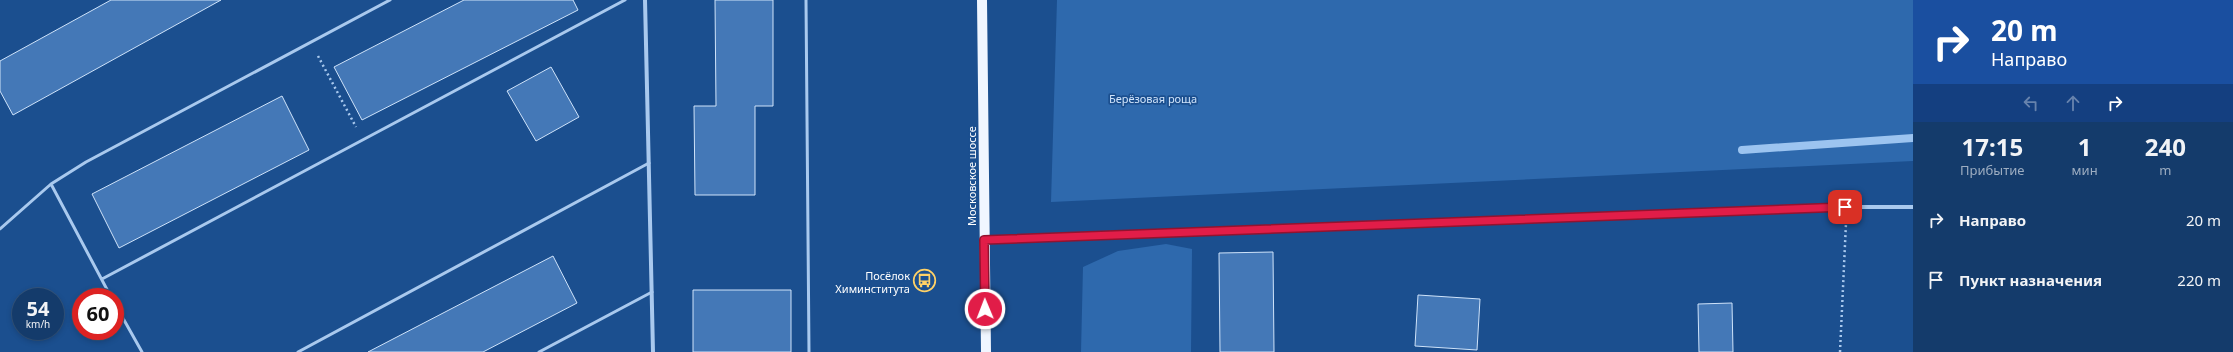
<!DOCTYPE html>
<html lang="ru">
<head>
<meta charset="utf-8">
<style>
  body { margin:0; font-family:"Noto Sans",sans-serif; background:#214673; color:#f1f3f6; height:100vh; display:flex; flex-direction:column; font-size:15px; white-space:nowrap }
  * { box-sizing:border-box; margin:0 }
  p { font-size:13px; color:#9dadc1 }
  .icon { flex:none; width:22px; height:22px; fill:none; stroke:currentColor; stroke-width:2; stroke-linecap:round; stroke-linejoin:round }
  .map { position:relative; flex:1; overflow:hidden }
  .side { display:flex; flex-direction:column; background:#143b6b; width:320px }
  .side>* { flex:none }
  .hud { background:#1a4fa0; color:#fff; overflow:hidden }
  .speed { position:absolute; left:12px; top:288px; display:flex; gap:8px; font-size:20px; font-weight:700; text-align:center }
  .speed>* { display:grid; place-content:center; width:52px; height:52px; border-radius:50%; background:#143b6b; box-shadow:0 2px 6px #0003,0 0 0 1px #33557e; line-height:1 }
  .speed small { font-size:10px; font-weight:400 }
  .speed .limit { border:6px solid #d22; background:#fff; color:#111 }
  .pin { position:absolute; display:grid; place-items:center; width:34px; height:34px; color:#fff; margin:-17px; border-radius:8px; box-shadow:0 2px 6px #0006 }
  .me { position:absolute; width:44px; margin:-22px; rotate:359deg; stroke-linejoin:round; filter:drop-shadow(0 0 3px #0008) }
  .turn { display:flex; align-items:center; gap:14px; height:84px; padding:0 12px; font-size:18px }
  .turn .icon { width:52px; height:52px; stroke-width:2.5 }
  .turn b { display:block; font-size:28px; line-height:34px }
  .lanes { display:flex; align-items:center; height:38px; padding:0 12px; background:#0003; justify-content:center; gap:20px; direction:ltr }
  .lanes .off { opacity:.35 }
  .eta { display:flex; justify-content:space-evenly; align-items:center; height:68px; text-align:center }
  .eta b { font-size:24px; font-weight:700; line-height:28px }
  ul { padding:0; list-style:none }
  li { display:flex; align-items:center; gap:12px; height:60px; padding:0 12px }
  li div { flex:1 }
  li b { display:block; font-size:15px }
  li em { font-style:normal }
  main { display:flex; flex:1; min-height:0 }
  .map>svg:first-child { display:block }
</style>
</head>
<body>
<main>
<div class="map">
<svg width="1913" height="352" viewBox="0 0 1913 352">
  <rect width="100%" height="100%" fill="#1b4f8f"/>
  <!-- green -->
  <path fill="#2e69ad" d="M 1057,0 L 1913,0 L 1913,161 L 1051,202 Z
    M 1166,244 L 1192,249 L 1191,352 L 1081,352 L 1083,267 L 1118,251 Z"/>
  <g fill="none" stroke-linecap="round" stroke-linejoin="round">
    <!-- stream -->
    <path stroke="#9cc4f0" stroke-width="8" d="M 1742,150 L 1913,138"/>
  </g>
  <!-- building -->
  <path fill="#4478b7" stroke="#cfe3fa" d="M 111,0 L 221,0 L 13,115 L 0,91 L 0,61 Z
    M 464,0 L 573,0 L 578,10 L 362,120 L 334,67 Z
    M 715,0 L 773,0 L 773,106 L 755,106 L 755,195 L 695,195 L 694,106 L 716,106 Z
    M 551,67 L 579,117 L 536,141 L 507,91 Z
    M 282,96 L 309,150 L 119,248 L 92,194 Z
    M 1273,252 L 1274,352 L 1220,352 L 1219,253 Z
    M 553,256 L 577,303 L 483,352 L 368,352 Z
    M 693,290 L 791,290 L 791,352 L 693,352 Z
    M 1418,295 L 1480,299 L 1477,350 L 1415,346 Z
    M 1732,303 L 1733,352 L 1699,352 L 1698,304 Z"/>
  <g fill="none" stroke-linecap="round" stroke-linejoin="round">
    <!-- path -->
    <path stroke="#a9c9ee" stroke-width="2.5" stroke-dasharray="2 3" stroke-linecap="butt" d="M 318,56 L 356,127
      M 1840,352 L 1846,223"/>
    <!-- service -->
    <path stroke="#a9c9ee" stroke-width="3" d="M 806,0 L 809,352
      M 51,184 L 111,297
      M 0,229 L 51,184 L 86,162 L 390,0
      M 102,279 L 625,0
      M 115,304 L 142,352
      M 298,352 L 649,163
      M 539,352 L 652,292"/>
    <!-- minor -->
    <path stroke="#a9c9ee" stroke-width="4" d="M 645,0 L 653,352
      M 986,240 L 1845,207 L 1913,207"/>
    <!-- primary -->
    <path stroke="#f0f6ff" stroke-width="10" d="M 982,0 L 986,352"/>
  </g>
  <g fill="none" stroke-linecap="round" stroke-linejoin="round">
    <defs>
      <path id="route" d="M 985,309 L 984,240 L 1845,207"/>
    </defs>
    <!-- route casing -->
    <use href="#route" stroke="#92132f" stroke-width="10"/>
    <!-- route -->
    <use href="#route" stroke="#e11d48" stroke-width="7"/>
  </g>
  <!-- icons -->
  <defs>
    <symbol id="bus-ring" viewBox="-11 -11 22 22"><circle r="9.5" fill="#1b4f8f" stroke="#ffd166" stroke-width="1.5"/><path d="M-5-6H5V4H4V6H2V4H-2V6H-4V4H-5ZM-3.5-4V0h7V-4ZM-3.5 1.2v1.5H-2V1.2ZM2 1.2v1.5H3.5V1.2Z" fill="#ffd166"/></symbol>
  </defs>
  <g fill-rule="evenodd">
    <use href="#bus-ring" x="912" y="268" width="25" height="25"/>
  </g>
  <g text-anchor="middle" dominant-baseline="central" stroke-width="3.5" stroke-linejoin="round" paint-order="stroke">
    <!-- park labels -->
    <g font-size="11" fill="#cfe3fa" stroke="#1b4f8f">
      <text x="1153" y="98">Берёзовая роща</text>
    </g>
    <!-- street labels -->
    <g font-size="11" fill="#fff" stroke="#1b4f8f">
      <text transform="translate(971 176) rotate(-90)">Московское шоссе</text>
    </g>
    <!-- poi labels -->
    <g font-size="11" fill="#fff" stroke="#1b4f8f" text-anchor="end">
      <text x="910" y="275">Посёлок<tspan x="910" dy="13">Химинститута</tspan></text>
    </g>
  </g>
</svg>
<div class="speed"><div>54<small>km/h</small></div><div class="limit">60</div></div>
<div class="pin" style="left:1845px;top:207px;background:#d93025"><svg class="icon" aria-label="arrive" viewBox="0 0 24 24"><path d="M6 21V4h12l-3 4 3 4H6"/></svg></div>
<svg class="me" style="left:985px;top:309px" viewBox="-20 -20 40 40"><circle r="17" fill="#e11d48" stroke="#fff" stroke-width="3"/><path d="M0-11L8 9 0 5-8 9z" fill="#fff"/></svg>
</div>
<section class="side">
<div class="hud">
<div class="turn"><svg class="icon" aria-label="right" viewBox="0 0 24 24"><path d="M7 20v-9h11M14 6l5 5-5 5"/></svg><div><b>20 m</b>Направо</div></div>
<div class="lanes"><svg class="icon off" aria-label="left" viewBox="0 0 24 24"><path d="M17 20v-9H6M10 6l-5 5 5 5"/></svg><svg class="icon off" aria-label="ahead" viewBox="0 0 24 24"><path d="M12 20V5M6 11l6-6 6 6"/></svg><svg class="icon" aria-label="right" viewBox="0 0 24 24"><path d="M7 20v-9h11M14 6l5 5-5 5"/></svg></div>
</div>
<div class="eta">
<div><b>17:15</b><p>Прибытие</p></div>
<div><b>1</b><p>мин</p></div>
<div><b>240</b><p>m</p></div>
</div>
<ul>
<li><svg class="icon" aria-label="right" viewBox="0 0 24 24"><path d="M7 20v-9h11M14 6l5 5-5 5"/></svg><div><b>Направо</b></div><em>20 m</em></li>
<li><svg class="icon" aria-label="arrive" viewBox="0 0 24 24"><path d="M6 21V4h12l-3 4 3 4H6"/></svg><div><b>Пункт назначения</b></div><em>220 m</em></li>
</ul>
</section>
</main>
</body>
</html>
